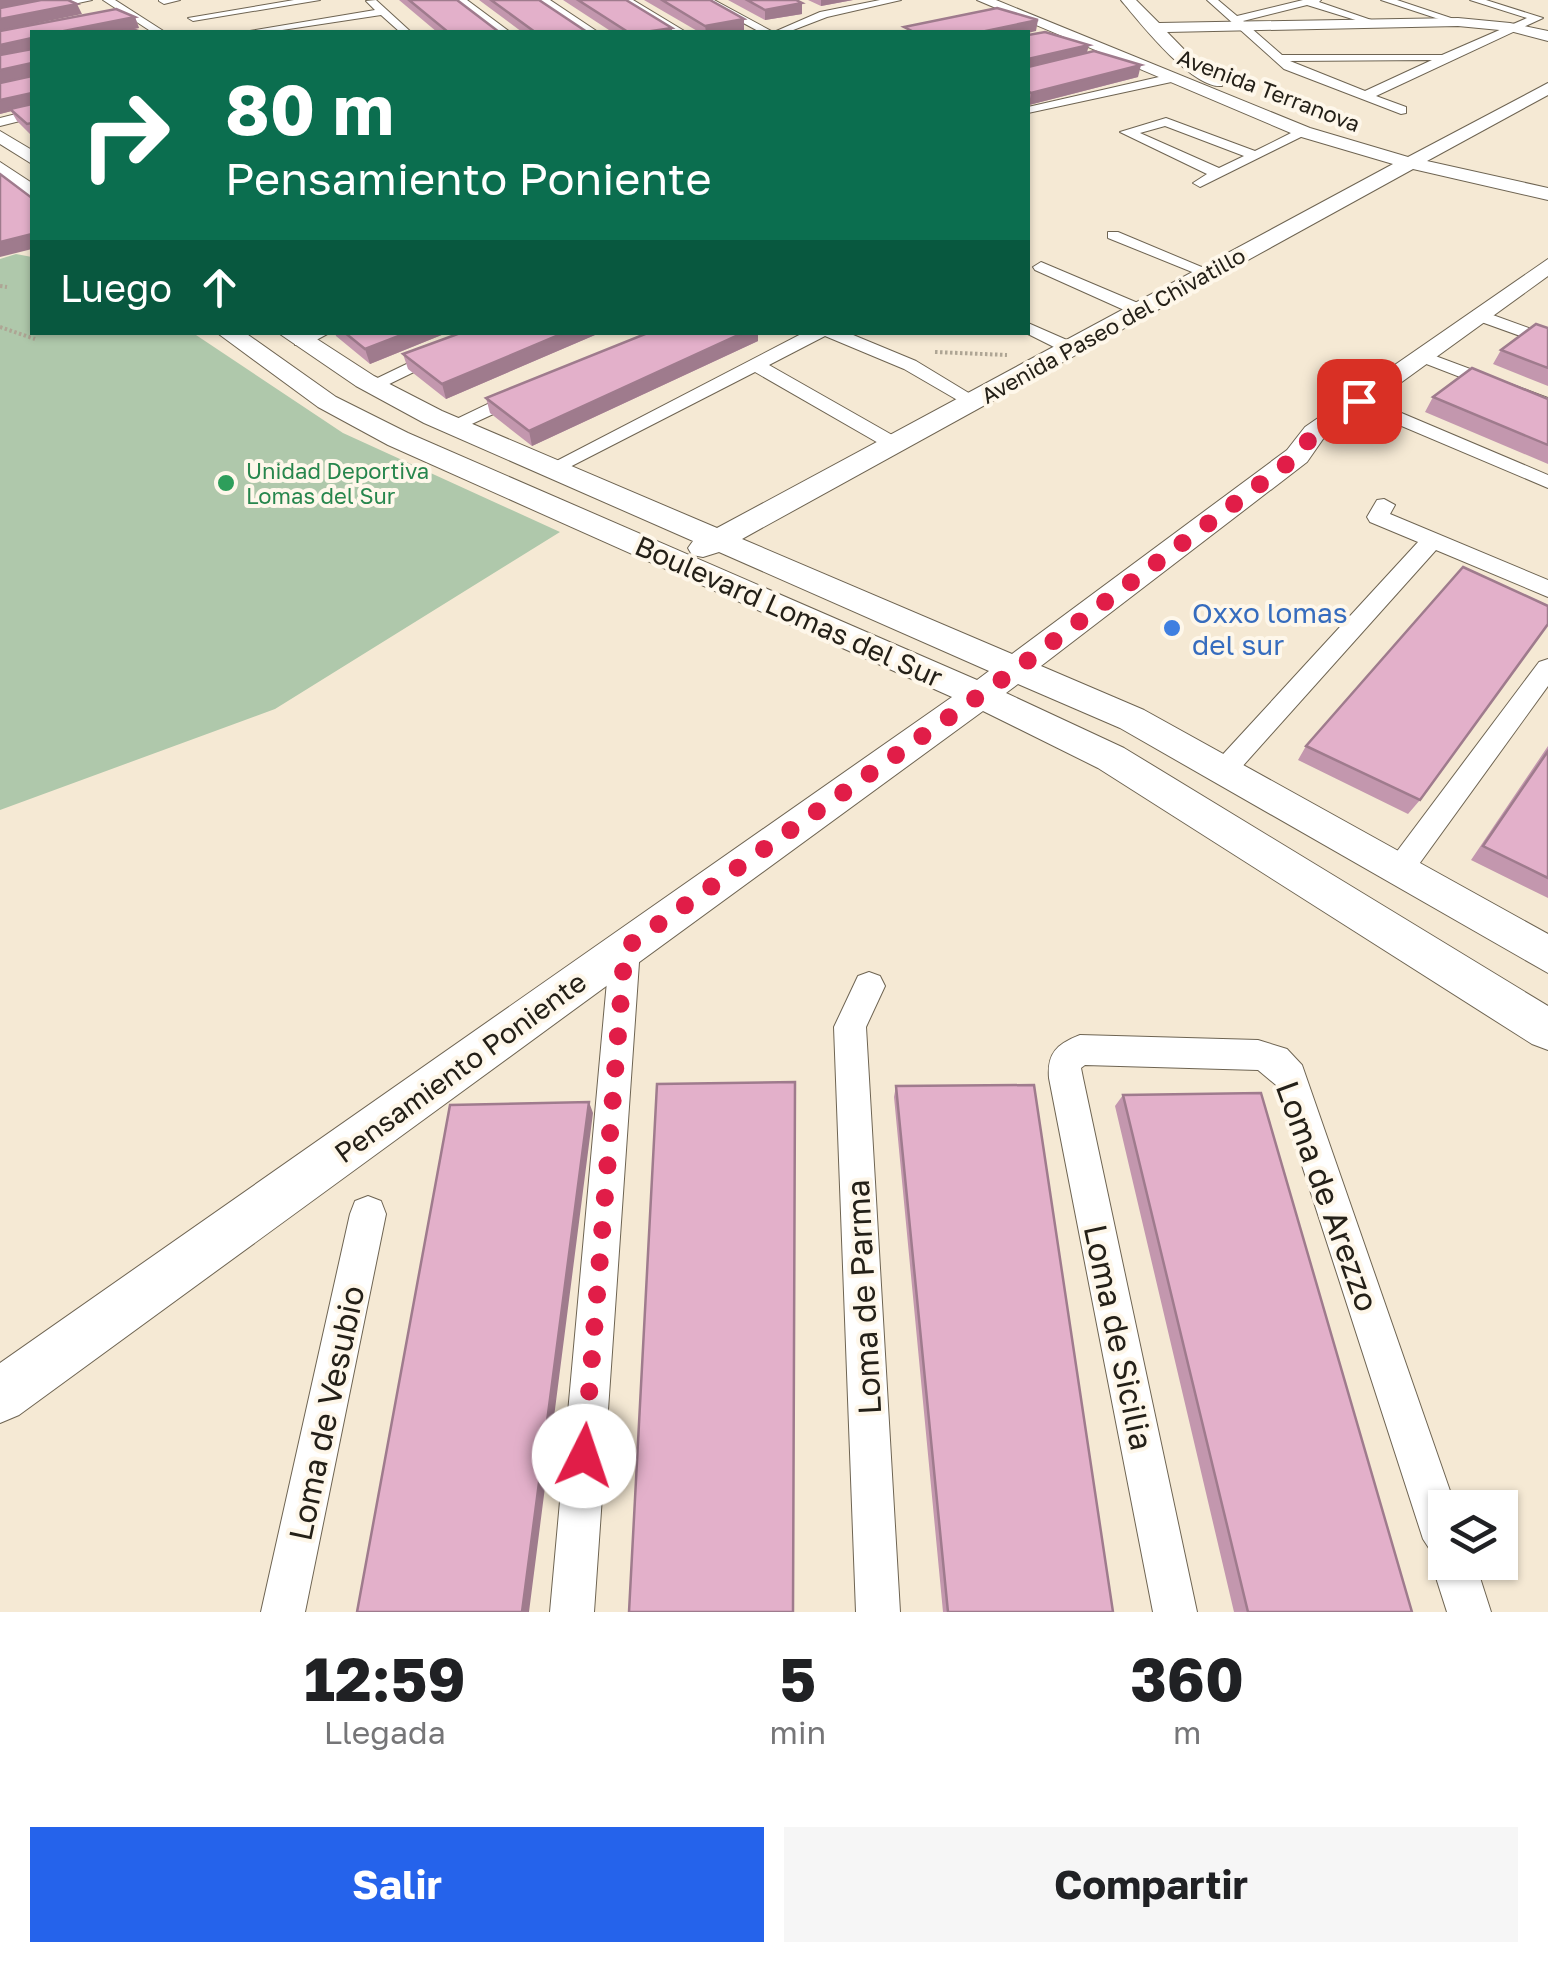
<!DOCTYPE html>
<html lang="es">
<head>
<meta charset="utf-8">
<style>
  body { margin:0; font-family:"Golos Text",sans-serif; background:#f6f6f6; color:#202124; height:100vh; display:flex; flex-direction:column; font-size:38px; white-space:nowrap }
  * { box-sizing:border-box; margin:0 }
  p { font-size:32px; color:#757577 }
  .icon { flex:none; width:55px; height:55px; fill:none; stroke:currentColor; stroke-width:2; stroke-linecap:round; stroke-linejoin:round }
  .map { position:relative; height:1612px; overflow:hidden }
  .sheet { display:flex; flex-direction:column; background:#fff; flex:1 }
  .sheet>* { flex:none }
  .hud { position:absolute; left:30px; top:30px; width:1000px; height:305px; border-radius:0px; box-shadow:0 2px 8px #0004; background:#0b6e4f; color:#fff; overflow:hidden }
  .fabs { position:absolute; left:1428px; top:1490px; display:grid; gap:20px }
  .fabs a { display:grid; place-items:center; width:90px; height:90px; border-radius:0px; background:#fff; box-shadow:0 2px 8px #0004; font-size:50px }
  .pin { position:absolute; display:grid; place-items:center; width:85px; height:85px; color:#fff; margin:-42px; border-radius:20px; box-shadow:0 5px 15px #0006 }
  .me { position:absolute; width:110px; margin:-55px; rotate:4deg; stroke-linejoin:round; filter:drop-shadow(0 0 8px #0008) }
  .turn { display:flex; align-items:center; gap:35px; height:210px; padding:0 30px; font-size:45px }
  .turn .icon { width:130px; height:130px; stroke-width:2.5 }
  .turn b { display:block; font-size:70px; line-height:85px }
  .then { display:flex; align-items:center; height:95px; padding:0 30px; background:#0003; gap:20px; font-size:38px }
  .eta { display:flex; justify-content:space-evenly; align-items:center; height:170px; text-align:center }
  .eta b { font-size:60px; font-weight:700; line-height:70px }
  .button { display:flex; gap:20px; margin-top:auto; padding:20px 30px }
  .button a { flex:1; height:115px; border-radius:0px; background:#2563eb; color:#fff; font-size:40px; font-weight:700; line-height:115px; text-align:center }
  .button a+a { background:#f6f6f6; color:#202124 }
  .map>svg:first-child { display:block }
</style>
</head>
<body>
<div class="map">
<svg width="1548" height="1612" viewBox="0 0 1548 1612">
  <rect width="100%" height="100%" fill="#f5e9d4"/>
  <!-- green -->
  <path fill="#afc8ab" d="M 16,254 L 32,257 L 32,332 L 193,333 L 343,433 L 560,532 L 275,709 L 0,810 L 0,259 Z"/>
  <g fill="none" stroke-linecap="round" stroke-linejoin="round">
    <defs>
      <path id="street" d="M 71,0 L 92,0 L 0,20 L 0,14 Z
        M 103,0 L 115,0 L 165,32 L 152,32 Z
        M 180,0 L 164,4 L 159,1 L 159,0 Z
        M 294,0 L 320,0 L 193,21 L 188,18 Z
        M 376,0 L 411,32 L 400,32 L 381,15 L 269,32 L 244,32 L 375,10 L 366,1 Z
        M 455,0 L 467,0 L 510,32 L 498,32 Z
        M 538,0 L 550,0 L 598,32 L 585,32 Z
        M 620,0 L 633,0 L 686,32 L 673,32 Z
        M 701,0 L 714,0 L 773,32 L 760,32 Z
        M 880,0 L 901,0 L 827,17 L 788,32 L 774,32 L 820,12 Z
        M 1207,0 L 1218,0 L 1237,16 L 1303,0 L 1321,0 L 1319,2 L 1380,23 L 1375,26 L 1307,5 L 1243,21 L 1282,55 L 1442,55 L 1527,18 L 1470,0 L 1486,0 L 1543,18 L 1376,96 L 1406,107 L 1406,113 L 1401,114 L 1284,69 ZM 1432,60 L 1365,91 L 1290,61 Z
        M 1381,0 L 1397,0 L 1463,22 L 1454,24 Z
        M 1172,74 L 1176,81 L 1028,113 L 1028,107 Z
        M 32,110 L 32,118 L 0,126 L 0,118 Z
        M 1166,118 L 1255,151 L 1299,129 L 1311,132 L 1200,187 L 1193,183 L 1207,174 L 1120,132 ZM 1165,126 L 1244,156 L 1219,168 L 1140,133 Z
        M 1108,232 L 1118,232 L 1216,273 L 1202,276 L 1108,238 Z
        M 1041,262 L 1145,306 L 1147,310 L 1133,314 L 1035,270 L 1033,267 Z
        M 1479,310 L 1548,335 L 1548,346 L 1473,319 L 1473,311 Z
        M 1028,323 L 1076,344 L 1079,348 L 1076,352 L 1064,352 L 1024,332 L 1028,332 Z
        M 306,332 L 331,332 L 307,345 L 295,345 L 295,337 Z
        M 473,332 L 496,332 L 379,389 L 372,391 L 363,385 Z
        M 805,332 L 846,332 L 916,361 L 982,401 L 980,405 L 966,405 L 904,369 L 825,336 L 769,365 L 901,440 L 901,448 L 887,448 L 755,372 L 560,472 L 553,474 L 543,468 Z
        M 1422,351 L 1548,398 L 1548,411 L 1416,360 L 1413,356 Z
        M 523,387 L 530,389 L 530,397 L 461,429 L 454,431 L 444,425 Z
        M 1359,395 L 1548,475 L 1548,488 L 1352,405 L 1352,397 Z
        M 1384,499 L 1395,505 L 1390,514 L 1548,580 L 1548,597 L 1436,550 L 1232,778 L 1223,781 L 1214,778 L 1210,771 L 1214,764 L 1418,542 L 1370,522 L 1367,517 L 1377,500 Z
        M 1548,659 L 1548,686 L 1409,878 L 1399,882 L 1389,878 L 1385,870 L 1389,862 L 1539,662 Z
        M 625,935 L 636,939 L 640,948 L 594,1612 L 550,1612 L 610,948 L 614,939 Z
        M 869,972 L 880,976 L 885,986 L 866,1027 L 900,1612 L 856,1612 L 834,1027 L 858,976 Z
        M 1080,1035 L 1258,1040 L 1287,1049 L 1302,1065 L 1456,1508 L 1445,1508 L 1445,1562 L 1475,1562 L 1491,1612 L 1447,1612 L 1431,1562 L 1434,1556 L 1423,1539 L 1276,1085 L 1258,1070 L 1085,1065 L 1081,1068 L 1083,1078 L 1197,1612 L 1153,1612 L 1049,1078 C 1047,1053 1057,1044 1080,1035 Z
        M 368,1196 L 381,1201 L 386,1214 L 305,1612 L 261,1612 L 350,1214 L 355,1201 Z"/>
      <path id="secondary" d="M 977,0 L 996,0 L 1310,128 L 1408,157 L 1548,83 L 1548,95 L 1427,161 L 1548,188 L 1548,200 L 1413,169 L 742,539 L 1012,654 L 1287,450 L 1305,427 L 1548,259 L 1548,276 L 1323,439 L 1307,462 L 1041,666 L 1144,710 L 1548,934 L 1548,973 L 1120,728 L 1018,684 L 1006,693 L 1124,748 L 1548,1006 L 1548,1050 L 1532,1044 L 1098,768 L 983,711 L 19,1415 L 0,1423 L 0,1363 L 952,697 L 388,445 L 318,407 L 216,332 L 244,332 L 336,397 L 408,433 L 977,680 L 989,671 L 719,552 L 703,557 L 692,555 L 688,548 L 693,541 L 424,423 L 356,386 L 277,332 L 306,332 L 374,376 L 442,411 L 717,528 L 1393,164 L 1298,136 Z
        M 1121,0 L 1136,0 L 1159,23 L 1458,18 L 1510,23 L 1548,31 L 1548,41 L 1510,31 L 1458,26 L 1167,32 L 1206,72 L 1222,78 L 1222,86 C 1192,89 1140,23 1121,0 Z
        M 0,131 L 32,150 L 32,164 L 0,144 Z
        M 0,162 L 32,183 L 32,198 L 0,177 Z"/>
    </defs>
    <!-- street casing -->
    <use href="#street" stroke="#6e6452" stroke-width="2"/>
    <!-- secondary casing -->
    <use href="#secondary" stroke="#6e6452" stroke-width="2"/>
    <!-- path -->
    <path stroke="#aea594" stroke-width="4" stroke-dasharray="2.5 2.5" stroke-linecap="butt" d="M 0,286 L 7,287
      M 0,327 L 35,339
      M 935,352 L 1007,355"/>
    <!-- street -->
    <use href="#street" fill="#fff" fill-rule="evenodd"/>
    <!-- secondary -->
    <use href="#secondary" fill="#fff" fill-rule="evenodd"/>
  </g>
  <!-- wall -->
  <path fill="#c397ae" d="M 399,0 L 457,0 L 499,32 L 437,32 Z
    M 479,0 L 539,0 L 587,32 L 522,32 Z
    M 563,0 L 626,0 L 672,32 L 612,32 Z
    M 644,0 L 710,0 L 744,30 L 728,32 L 699,32 Z
    M 728,0 L 796,0 L 802,3 L 802,14 L 765,20 Z
    M 808,0 L 853,0 L 821,6 Z
    M 135,17 L 139,28 L 133,29 L 32,76 L 32,136 L 17,121 L 11,111 L 0,114 L 0,31 Z
    M 1028,35 L 1087,53 L 1138,77 L 1029,105 L 1028,104 Z
    M 1548,328 L 1548,386 L 1493,364 L 1501,350 Z
    M 335,332 L 449,332 L 370,364 L 336,336 Z
    M 463,332 L 602,332 L 446,399 L 408,369 L 403,354 Z
    M 650,332 L 758,332 L 758,341 L 532,446 L 490,413 L 486,398 Z
    M 1433,397 L 1548,399 L 1548,464 L 1425,412 Z
    M 1306,746 L 1420,800 L 1408,814 L 1298,760 Z
    M 1548,746 L 1548,898 L 1471,860 Z
    M 896,1086 L 1113,1612 L 943,1612 L 894,1097 Z
    M 1123,1095 L 1412,1612 L 1234,1612 L 1115,1106 Z"/>
  <!-- shaded-wall -->
  <path fill="#9f7b8d" d="M 0,0 L 50,0 L 0,10 Z
    M 821,0 L 853,0 L 821,6 Z
    M 802,3 L 802,14 L 765,20 L 765,10 Z
    M 77,4 L 82,14 L 0,31 L 0,19 Z
    M 135,17 L 139,28 L 116,32 L 59,32 Z
    M 744,19 L 744,30 L 728,32 L 706,32 L 705,26 Z
    M 1038,20 L 1036,31 L 1028,33 L 981,32 Z
    M 672,28 L 672,32 L 645,32 Z
    M 32,38 L 32,51 L 0,58 L 0,45 Z
    M 1089,45 L 1086,56 L 1028,70 L 1028,59 Z
    M 32,63 L 32,76 L 0,83 L 0,70 Z
    M 1141,65 L 1138,77 L 1029,105 L 1031,93 Z
    M 32,93 L 32,106 L 0,114 L 0,100 Z
    M 32,234 L 32,249 L 0,257 L 0,242 Z
    M 409,332 L 449,332 L 370,364 L 365,349 Z
    M 566,332 L 602,332 L 446,399 L 442,384 Z
    M 745,332 L 758,332 L 758,341 L 532,446 L 529,431 Z
    M 589,1102 L 593,1113 L 529,1612 L 522,1612 Z"/>
  <!-- building -->
  <path fill="#e3b0ca" stroke="#9f7b8d" stroke-width="2.5" d="M 41,0 L 68,0 L 77,4 L 0,19 L 0,8 Z
    M 409,0 L 457,0 L 499,32 L 448,32 Z
    M 491,0 L 539,0 L 587,32 L 535,32 Z
    M 578,0 L 626,0 L 672,28 L 645,32 L 628,32 Z
    M 662,0 L 710,0 L 744,19 L 705,26 Z
    M 747,0 L 796,0 L 802,3 L 765,10 Z
    M 997,8 L 1038,20 L 981,32 L 914,32 L 904,27 Z
    M 116,9 L 135,17 L 59,32 L 32,32 L 32,38 L 0,45 L 0,31 Z
    M 132,29 L 141,32 L 112,32 Z
    M 1045,32 L 1089,45 L 1028,59 L 1028,35 Z
    M 32,49 L 32,63 L 0,70 L 0,55 Z
    M 1094,51 L 1141,65 L 1031,93 L 1028,91 L 1028,67 Z
    M 32,76 L 32,93 L 0,100 L 0,83 Z
    M 32,104 L 32,123 L 27,124 L 10,109 Z
    M 0,174 L 32,198 L 32,234 L 0,242 Z
    M 1536,324 L 1548,328 L 1548,368 L 1501,350 Z
    M 344,332 L 409,332 L 365,349 Z
    M 463,332 L 566,332 L 442,384 L 403,354 Z
    M 650,332 L 745,332 L 529,431 L 486,398 Z
    M 1472,368 L 1548,399 L 1548,445 L 1433,397 Z
    M 1463,567 L 1548,606 L 1548,624 L 1420,800 L 1306,746 Z
    M 1548,751 L 1548,878 L 1483,846 Z
    M 795,1082 L 793,1612 L 629,1612 L 657,1084 Z
    M 1034,1085 L 1113,1612 L 948,1612 L 896,1086 Z
    M 1261,1093 L 1412,1612 L 1248,1612 L 1123,1095 Z
    M 589,1102 L 522,1612 L 357,1612 L 450,1105 Z"/>
  <g fill="none" stroke-linecap="round" stroke-linejoin="round">
    <!-- route -->
    <path stroke="#e11d48" stroke-width="18" stroke-dasharray="0 32.4" d="M 584,1456 L 625,948 L 1018,668 L 1297,456 L 1314,433 L 1359,401"/>
  </g>
  <!-- markers -->
  <circle fill="#2e9e5b" stroke="#fef7ea" stroke-width="4" cx="226" cy="483" r="10"/>
  <circle fill="#3f7fe0" stroke="#fef7ea" stroke-width="4" cx="1172" cy="628" r="10"/>
  <g text-anchor="middle" dominant-baseline="central" stroke-width="8" stroke-linejoin="round" paint-order="stroke">
    <!-- far-street labels -->
    <g font-size="22" fill="#242018" stroke="#fef7ea">
      <text transform="translate(1269 90) rotate(21)">Avenida Terranova</text>
      <text transform="translate(1113 325) rotate(-29)">Avenida Paseo del Chivatillo</text>
    </g>
    <!-- far-leisure labels -->
    <g font-size="22" fill="#27864d" stroke="#fef7ea" text-anchor="start">
      <text x="246" y="470">Unidad Deportiva<tspan x="246" dy="25">Lomas del Sur</tspan></text>
    </g>
    <!-- street labels -->
    <g font-size="28" fill="#242018" stroke="#fef7ea">
      <text transform="translate(789 611) rotate(24)">Boulevard Lomas del Sur</text>
      <text transform="translate(460 1067) rotate(-36)">Pensamiento Poniente</text>
    </g>
    <!-- shop labels -->
    <g font-size="28" fill="#366cbe" stroke="#fef7ea" text-anchor="start">
      <text x="1192" y="612">Oxxo lomas<tspan x="1192" dy="32">del sur</tspan></text>
    </g>
    <!-- near-street labels -->
    <g font-size="32" fill="#242018" stroke="#fef7ea">
      <text transform="translate(1328 1196) rotate(70)">Loma de Arezzo</text>
      <text transform="translate(863 1297) rotate(-93)">Loma de Parma</text>
      <text transform="translate(1119 1337) rotate(78)">Loma de Sicilia</text>
      <text transform="translate(326 1413) rotate(-78)">Loma de Vesubio</text>
    </g>
  </g>
</svg>
<div class="fabs">
<a><svg class="icon" aria-label="layers" viewBox="0 0 24 24"><path d="M12 4l9 5-9 5-9-5zM3 14l9 5 9-5"/></svg></a>
</div>
<div class="pin" style="left:1359px;top:401px;background:#d93025"><svg class="icon" aria-label="arrive" viewBox="0 0 24 24"><path d="M6 21V4h12l-3 4 3 4H6"/></svg></div>
<svg class="me" style="left:584px;top:1456px" viewBox="-20 -20 40 40"><circle r="19" fill="#fff"/><path d="M0-13L10 11 0 6-10 11z" fill="#e11d48"/></svg>
<div class="hud">
<div class="turn"><svg class="icon" aria-label="right" viewBox="0 0 24 24"><path d="M7 20v-9h11M14 6l5 5-5 5"/></svg><div><b>80 m</b>Pensamiento Poniente</div></div>
<div class="then">Luego<svg class="icon" aria-label="ahead" viewBox="0 0 24 24"><path d="M12 20V5M6 11l6-6 6 6"/></svg></div>
</div>
</div>
<section class="sheet">
<div class="eta">
<div><b>12:59</b><p>Llegada</p></div>
<div><b>5</b><p>min</p></div>
<div><b>360</b><p>m</p></div>
</div>
<div class="button"><a>Salir</a><a>Compartir</a></div>
</section>
</body>
</html>
